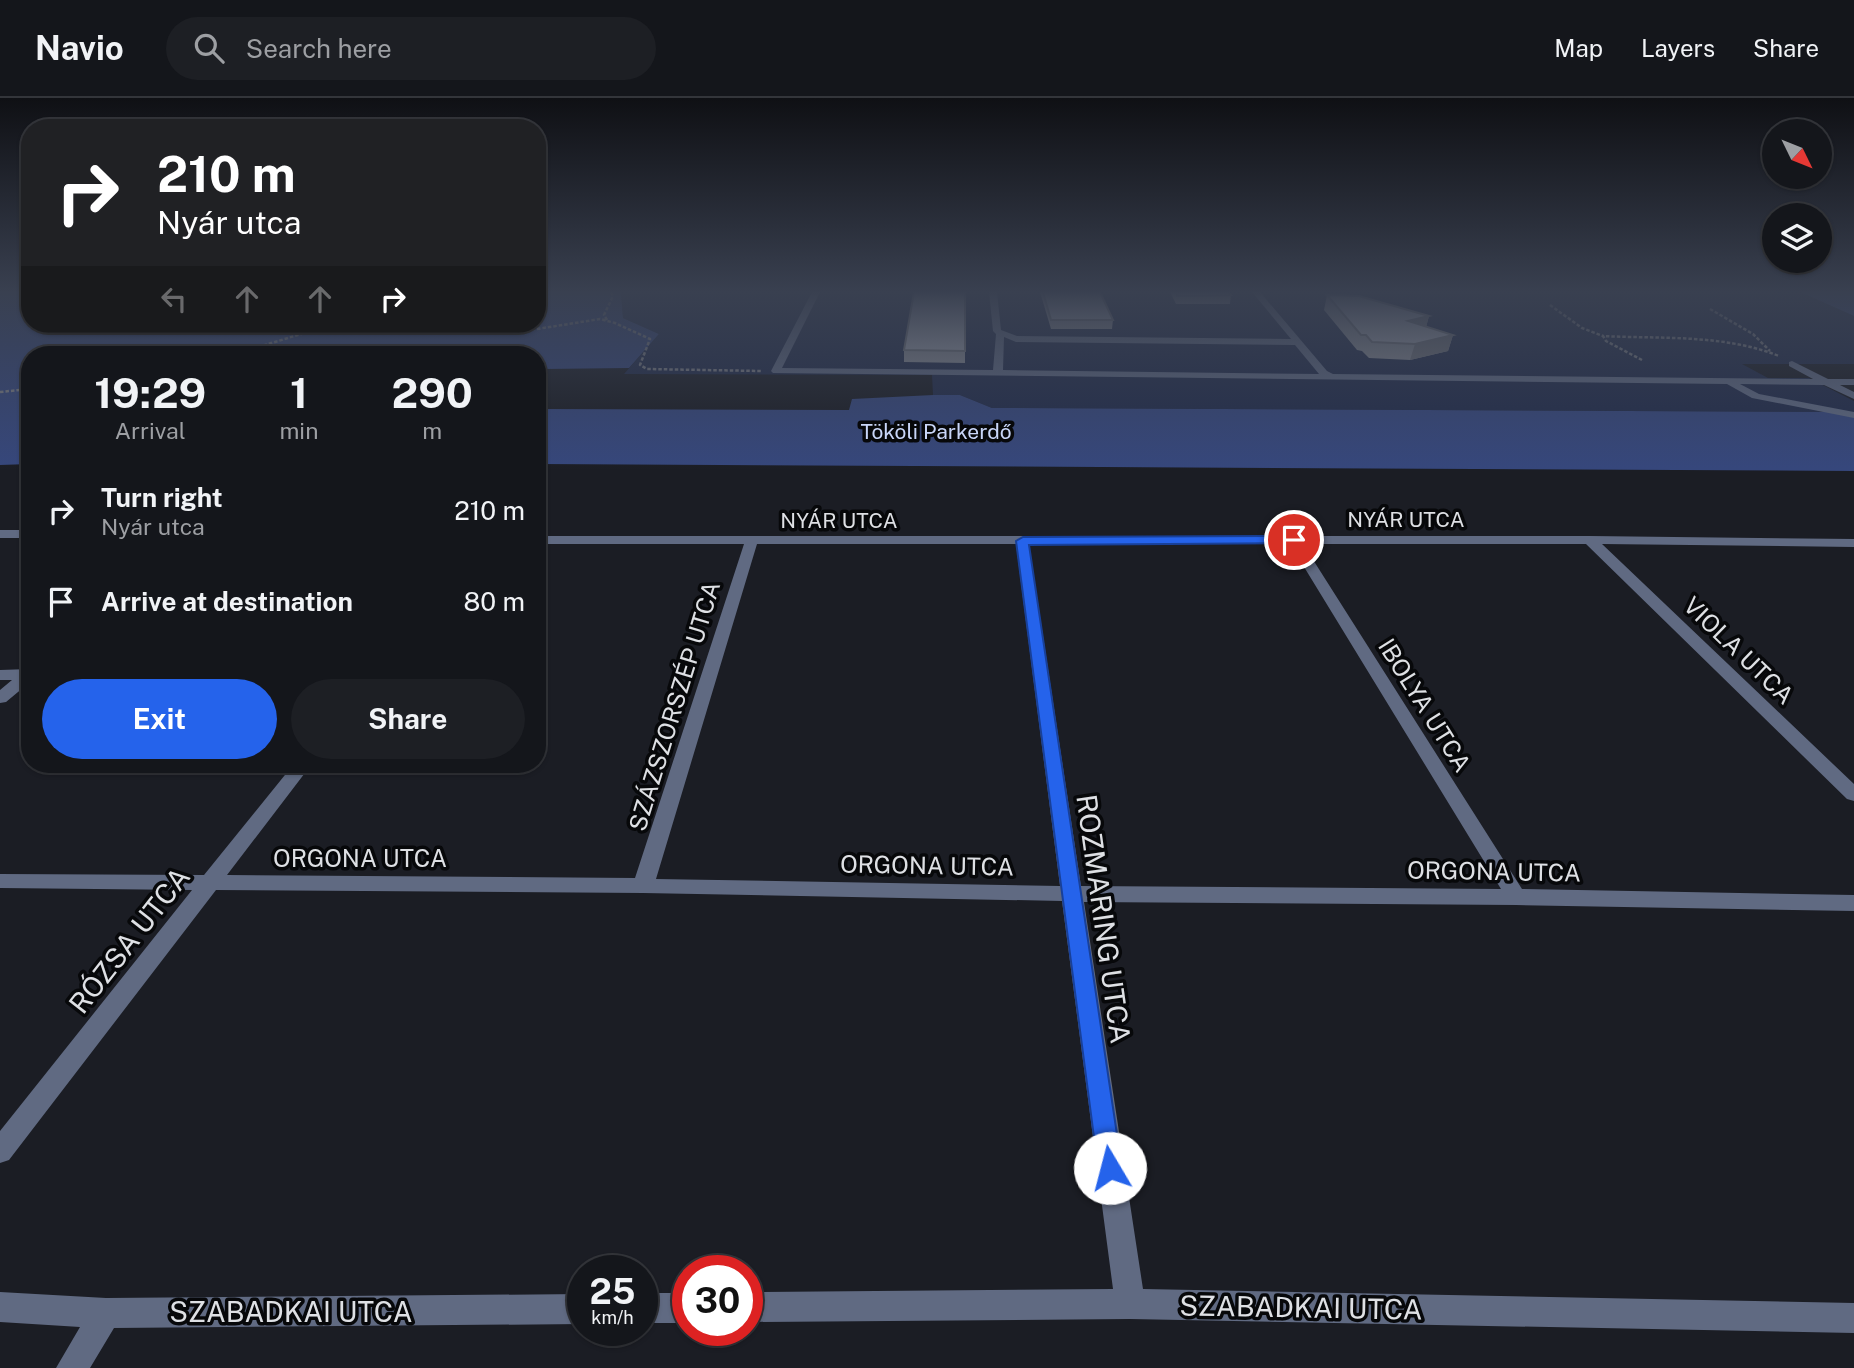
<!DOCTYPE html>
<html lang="en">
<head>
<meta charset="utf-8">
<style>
  body { margin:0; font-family:"Public Sans",sans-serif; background:#1d1f24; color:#f1f3f6; height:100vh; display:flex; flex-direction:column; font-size:26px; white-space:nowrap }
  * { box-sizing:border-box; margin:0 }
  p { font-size:23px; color:#9d9fa3 }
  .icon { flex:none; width:38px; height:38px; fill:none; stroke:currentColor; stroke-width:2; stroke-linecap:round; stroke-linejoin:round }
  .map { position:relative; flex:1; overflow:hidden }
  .side { position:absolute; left:21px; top:248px; width:525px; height:427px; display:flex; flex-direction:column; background:#14161b; border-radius:28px; box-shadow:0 2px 5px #0004,0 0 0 2px #33353a }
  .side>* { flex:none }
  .top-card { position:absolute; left:21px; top:21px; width:525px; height:214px; border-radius:28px; box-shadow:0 2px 5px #0004,0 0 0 2px #33353a; background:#202124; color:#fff; overflow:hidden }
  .needle { width:46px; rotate:133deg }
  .fabs { position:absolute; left:1762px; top:21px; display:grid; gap:14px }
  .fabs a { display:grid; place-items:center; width:70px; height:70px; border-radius:50%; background:#14161b; box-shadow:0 2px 5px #0004,0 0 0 2px #33353a; font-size:35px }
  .speed { position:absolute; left:567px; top:1157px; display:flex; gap:14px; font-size:35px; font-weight:700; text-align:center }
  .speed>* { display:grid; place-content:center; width:91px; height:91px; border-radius:50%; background:#14161b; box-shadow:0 2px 5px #0004,0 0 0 2px #33353a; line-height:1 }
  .speed small { font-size:18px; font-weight:400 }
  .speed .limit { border:10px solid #d22; background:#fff; color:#111 }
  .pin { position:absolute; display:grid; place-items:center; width:60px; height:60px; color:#fff; margin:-30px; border:4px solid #fff; border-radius:50%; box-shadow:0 2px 7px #0007 }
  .me { position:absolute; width:77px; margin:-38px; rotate:352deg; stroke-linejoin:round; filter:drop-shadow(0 0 5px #0008) }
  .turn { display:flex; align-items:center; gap:24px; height:147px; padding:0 21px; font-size:32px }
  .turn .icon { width:91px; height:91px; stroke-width:2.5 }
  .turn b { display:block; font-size:49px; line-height:60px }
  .lanes { display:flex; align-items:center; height:66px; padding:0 21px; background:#0003; justify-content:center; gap:35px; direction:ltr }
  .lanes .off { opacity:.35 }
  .eta { display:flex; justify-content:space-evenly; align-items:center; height:119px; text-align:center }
  .eta b { font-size:42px; font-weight:700; line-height:49px }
  .cta { display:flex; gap:14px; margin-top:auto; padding:14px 21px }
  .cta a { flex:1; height:80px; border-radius:42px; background:#2563eb; color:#fff; font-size:28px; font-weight:700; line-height:80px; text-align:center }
  .cta a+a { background:#1d1f24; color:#f1f3f6 }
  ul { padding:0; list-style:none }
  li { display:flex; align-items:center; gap:21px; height:91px; padding:0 21px }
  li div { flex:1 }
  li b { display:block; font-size:26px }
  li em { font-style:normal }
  header { display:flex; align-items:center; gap:42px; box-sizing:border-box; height:98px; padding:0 35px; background:#14161b; border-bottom:2px solid #33353a }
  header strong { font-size:33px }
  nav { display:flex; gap:38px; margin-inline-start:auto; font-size:24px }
  .search { width:490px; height:63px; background:#1d1f24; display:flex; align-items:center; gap:18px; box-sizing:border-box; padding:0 24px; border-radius:38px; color:#9d9fa3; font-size:26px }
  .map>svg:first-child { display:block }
</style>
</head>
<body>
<header>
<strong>Navio</strong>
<div class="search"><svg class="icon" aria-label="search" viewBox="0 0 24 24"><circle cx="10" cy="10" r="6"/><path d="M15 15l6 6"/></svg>Search here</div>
<nav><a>Map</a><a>Layers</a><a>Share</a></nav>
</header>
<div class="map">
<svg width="1854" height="1270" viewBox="0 0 1854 1270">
  <rect width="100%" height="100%" fill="#1b1d24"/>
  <!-- green -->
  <path fill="#222c4a" d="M 621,194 L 1800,194 L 1854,218 L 1854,266 L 1742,266 L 1768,280 L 1809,280 L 1854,303 L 1854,314 L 992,310 L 960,297 L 933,297 L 932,277 L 624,276 L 659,236 L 623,220 Z"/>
  <!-- forest -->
  <path fill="#36477c" d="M 0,194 L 30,194 L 30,226 L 537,226 L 537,194 L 621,194 L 623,220 L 659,236 L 629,270 L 545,271 L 537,284 L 537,257 L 30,257 L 30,366 L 0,367 Z
    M 1800,194 L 1854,194 L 1854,218 Z
    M 933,297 L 960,297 L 992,310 L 1854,314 L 1854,373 L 537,366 L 537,311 L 849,312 L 852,301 Z"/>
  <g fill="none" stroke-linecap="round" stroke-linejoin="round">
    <!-- path -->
    <path stroke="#7d7f85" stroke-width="2.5" stroke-dasharray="3.5 2" stroke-linecap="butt" d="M 1550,207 L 1582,230 L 1603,238
      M 1710,211 L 1753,236 L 1770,253
      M 607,222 L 604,217 L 613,198 L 611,194
      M 317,232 L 537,231 L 600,221 L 615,225 L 650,241 L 640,267 L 647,271 L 761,273
      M 232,257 L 334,226
      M 1642,262 L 1606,243 L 1603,238 C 1661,241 1724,236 1779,258
      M 0,294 L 30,291"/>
    <!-- minor -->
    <path fill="#606a82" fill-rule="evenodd" d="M 812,194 L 820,194 L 782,270 L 993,272 L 996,236 L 993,233 L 989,194 L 997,194 L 1001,232 L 1017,238 L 1291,241 L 1252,194 L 1260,194 L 1327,273 L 1333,276 L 1813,281 L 1789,268 L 1789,264 L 1792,263 L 1828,281 L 1854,281 L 1854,287 L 1840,287 L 1854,294 L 1854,301 L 1824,287 L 1740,286 L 1759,296 L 1854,314 L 1854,320 L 1752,300 L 1727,286 L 773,275 L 771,273 ZM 1004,239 L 1016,244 L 1295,247 L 1319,276 L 1003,272 Z
      M 0,432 L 30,432 L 30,440 L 0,440 Z
      M 537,438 L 1590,438 L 1854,441 L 1854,449 L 1602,446 L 1854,686 L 1854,703 L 1847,701 L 1586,446 L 1303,446 L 1522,791 L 1854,797 L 1854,813 L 1516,807 L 1084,804 L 1143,1191 L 1854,1205 L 1854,1235 L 1130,1221 L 747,1224 L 747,1194 L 1113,1191 L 1062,803 L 643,795 L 216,792 L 9,1062 L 0,1065 L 0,1033 L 192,792 L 0,790 L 0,776 L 204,777 L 293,667 L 311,667 L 227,777 L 635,780 L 744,446 L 537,446 ZM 757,446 L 1016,446 L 1060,788 L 656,781 ZM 1029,446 L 1290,446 L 1501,791 L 1081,788 Z
      M 30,571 L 30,584 L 6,604 L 0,605 L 0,592 L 12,582 L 0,582 L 0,572 Z
      M 0,1194 L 106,1200 L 583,1196 L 583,1226 L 114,1230 L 90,1270 L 56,1270 L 80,1229 L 0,1224 Z
      M 642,1195 L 688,1195 L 688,1225 L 642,1225 Z"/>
  </g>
  <!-- wall -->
  <path fill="#8c8f96" d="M 965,194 L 965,265 L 904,264 L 904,252 Z
    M 1040,194 L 1100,194 L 1113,222 L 1112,231 L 1051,231 Z
    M 1170,194 L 1228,194 L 1231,197 L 1230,206 L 1176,206 Z
    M 1327,197 L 1429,218 L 1426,229 L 1453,237 L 1448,253 L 1410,262 L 1369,260 L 1362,253 L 1357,252 L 1324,212 Z"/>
  <!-- shaded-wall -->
  <path fill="#72747a" d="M 1429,218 L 1425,233 L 1408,223 Z
    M 1453,237 L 1448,253 L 1410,262 L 1415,246 Z"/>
  <!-- building -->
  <path fill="#a3a6af" stroke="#72747a" stroke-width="2" d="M 914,194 L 965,194 L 965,253 L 904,252 Z
    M 1043,194 L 1100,194 L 1113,222 L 1051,222 Z
    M 1176,194 L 1228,194 L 1231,197 L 1177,198 Z
    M 1327,197 L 1359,198 L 1429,218 L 1408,223 L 1453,237 L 1415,246 L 1372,244 L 1366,237 L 1361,237 Z"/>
  <!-- sky -->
  <linearGradient id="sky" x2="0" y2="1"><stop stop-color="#0f1014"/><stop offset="0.52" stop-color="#394050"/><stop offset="1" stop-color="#394050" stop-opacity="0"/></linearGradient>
  <rect width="1854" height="372" fill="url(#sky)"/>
  <!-- route -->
  <path fill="#2563eb" stroke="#184099" stroke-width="2" d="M 1294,438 L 1300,442 L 1298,445 L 1029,447 L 1122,1070 L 1119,1078 L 1110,1081 L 1101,1078 L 1098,1070 L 1016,443 L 1023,439 Z"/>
  <g text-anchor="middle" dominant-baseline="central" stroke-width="7" stroke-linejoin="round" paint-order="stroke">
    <!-- far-park labels -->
    <g font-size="21" fill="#c9d6f8" stroke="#07080a">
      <text x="936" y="333">Tököli Parkerdő</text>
    </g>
    <!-- far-street labels -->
    <g font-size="21" fill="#dee0e4" stroke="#07080a">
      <text x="1406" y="421">NYÁR UTCA</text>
      <text x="839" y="422">NYÁR UTCA</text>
    </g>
    <!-- street labels -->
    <g font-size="24" fill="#dee0e4" stroke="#07080a">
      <text transform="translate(1739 552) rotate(44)">VIOLA UTCA</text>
      <text transform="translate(1425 607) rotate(58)">IBOLYA UTCA</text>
      <text transform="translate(674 608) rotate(-73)">SZÁZSZORSZÉP UTCA</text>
      <text x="360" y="760">ORGONA UTCA</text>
      <text transform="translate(927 767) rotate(1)">ORGONA UTCA</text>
      <text transform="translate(1494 773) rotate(1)">ORGONA UTCA</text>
    </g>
    <!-- near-street labels -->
    <g font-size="28" fill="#dee0e4" stroke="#07080a">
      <text transform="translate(1104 821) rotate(82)">ROZMARING UTCA</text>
      <text transform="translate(129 842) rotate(-52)">RÓZSA UTCA</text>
      <text transform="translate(1301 1209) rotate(1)">SZABADKAI UTCA</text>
      <text x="291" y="1213">SZABADKAI UTCA</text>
    </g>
  </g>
</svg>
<div class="fabs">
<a><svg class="needle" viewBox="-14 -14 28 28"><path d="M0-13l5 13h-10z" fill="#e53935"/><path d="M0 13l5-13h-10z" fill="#9d9fa3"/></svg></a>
<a><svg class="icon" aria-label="layers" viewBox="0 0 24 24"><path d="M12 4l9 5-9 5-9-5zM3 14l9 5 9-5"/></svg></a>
</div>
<div class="speed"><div>25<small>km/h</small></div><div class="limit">30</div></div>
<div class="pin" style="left:1294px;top:442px;background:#d93025"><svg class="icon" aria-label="arrive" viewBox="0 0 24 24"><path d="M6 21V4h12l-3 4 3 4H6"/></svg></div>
<svg class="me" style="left:1110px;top:1070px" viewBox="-20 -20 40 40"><circle r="19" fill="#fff"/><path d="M0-13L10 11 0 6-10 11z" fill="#2563eb"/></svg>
<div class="top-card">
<div class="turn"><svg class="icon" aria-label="right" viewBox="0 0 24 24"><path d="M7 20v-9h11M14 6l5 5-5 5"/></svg><div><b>210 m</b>Nyár utca</div></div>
<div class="lanes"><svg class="icon off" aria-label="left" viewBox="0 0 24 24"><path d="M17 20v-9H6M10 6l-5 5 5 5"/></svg><svg class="icon off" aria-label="ahead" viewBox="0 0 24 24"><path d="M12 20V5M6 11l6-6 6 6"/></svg><svg class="icon off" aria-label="ahead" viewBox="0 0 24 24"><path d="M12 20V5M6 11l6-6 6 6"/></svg><svg class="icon" aria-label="right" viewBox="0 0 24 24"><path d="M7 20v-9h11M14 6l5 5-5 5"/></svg></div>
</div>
<section class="side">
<div class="eta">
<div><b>19:29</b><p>Arrival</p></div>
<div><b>1</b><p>min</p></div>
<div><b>290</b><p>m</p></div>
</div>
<ul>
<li><svg class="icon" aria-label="right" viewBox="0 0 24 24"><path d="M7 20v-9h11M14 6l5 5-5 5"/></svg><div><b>Turn right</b><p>Nyár utca</p></div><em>210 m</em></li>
<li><svg class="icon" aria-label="arrive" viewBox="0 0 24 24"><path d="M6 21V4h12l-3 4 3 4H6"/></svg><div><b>Arrive at destination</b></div><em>80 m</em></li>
</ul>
<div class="cta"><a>Exit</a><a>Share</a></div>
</section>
</div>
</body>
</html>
